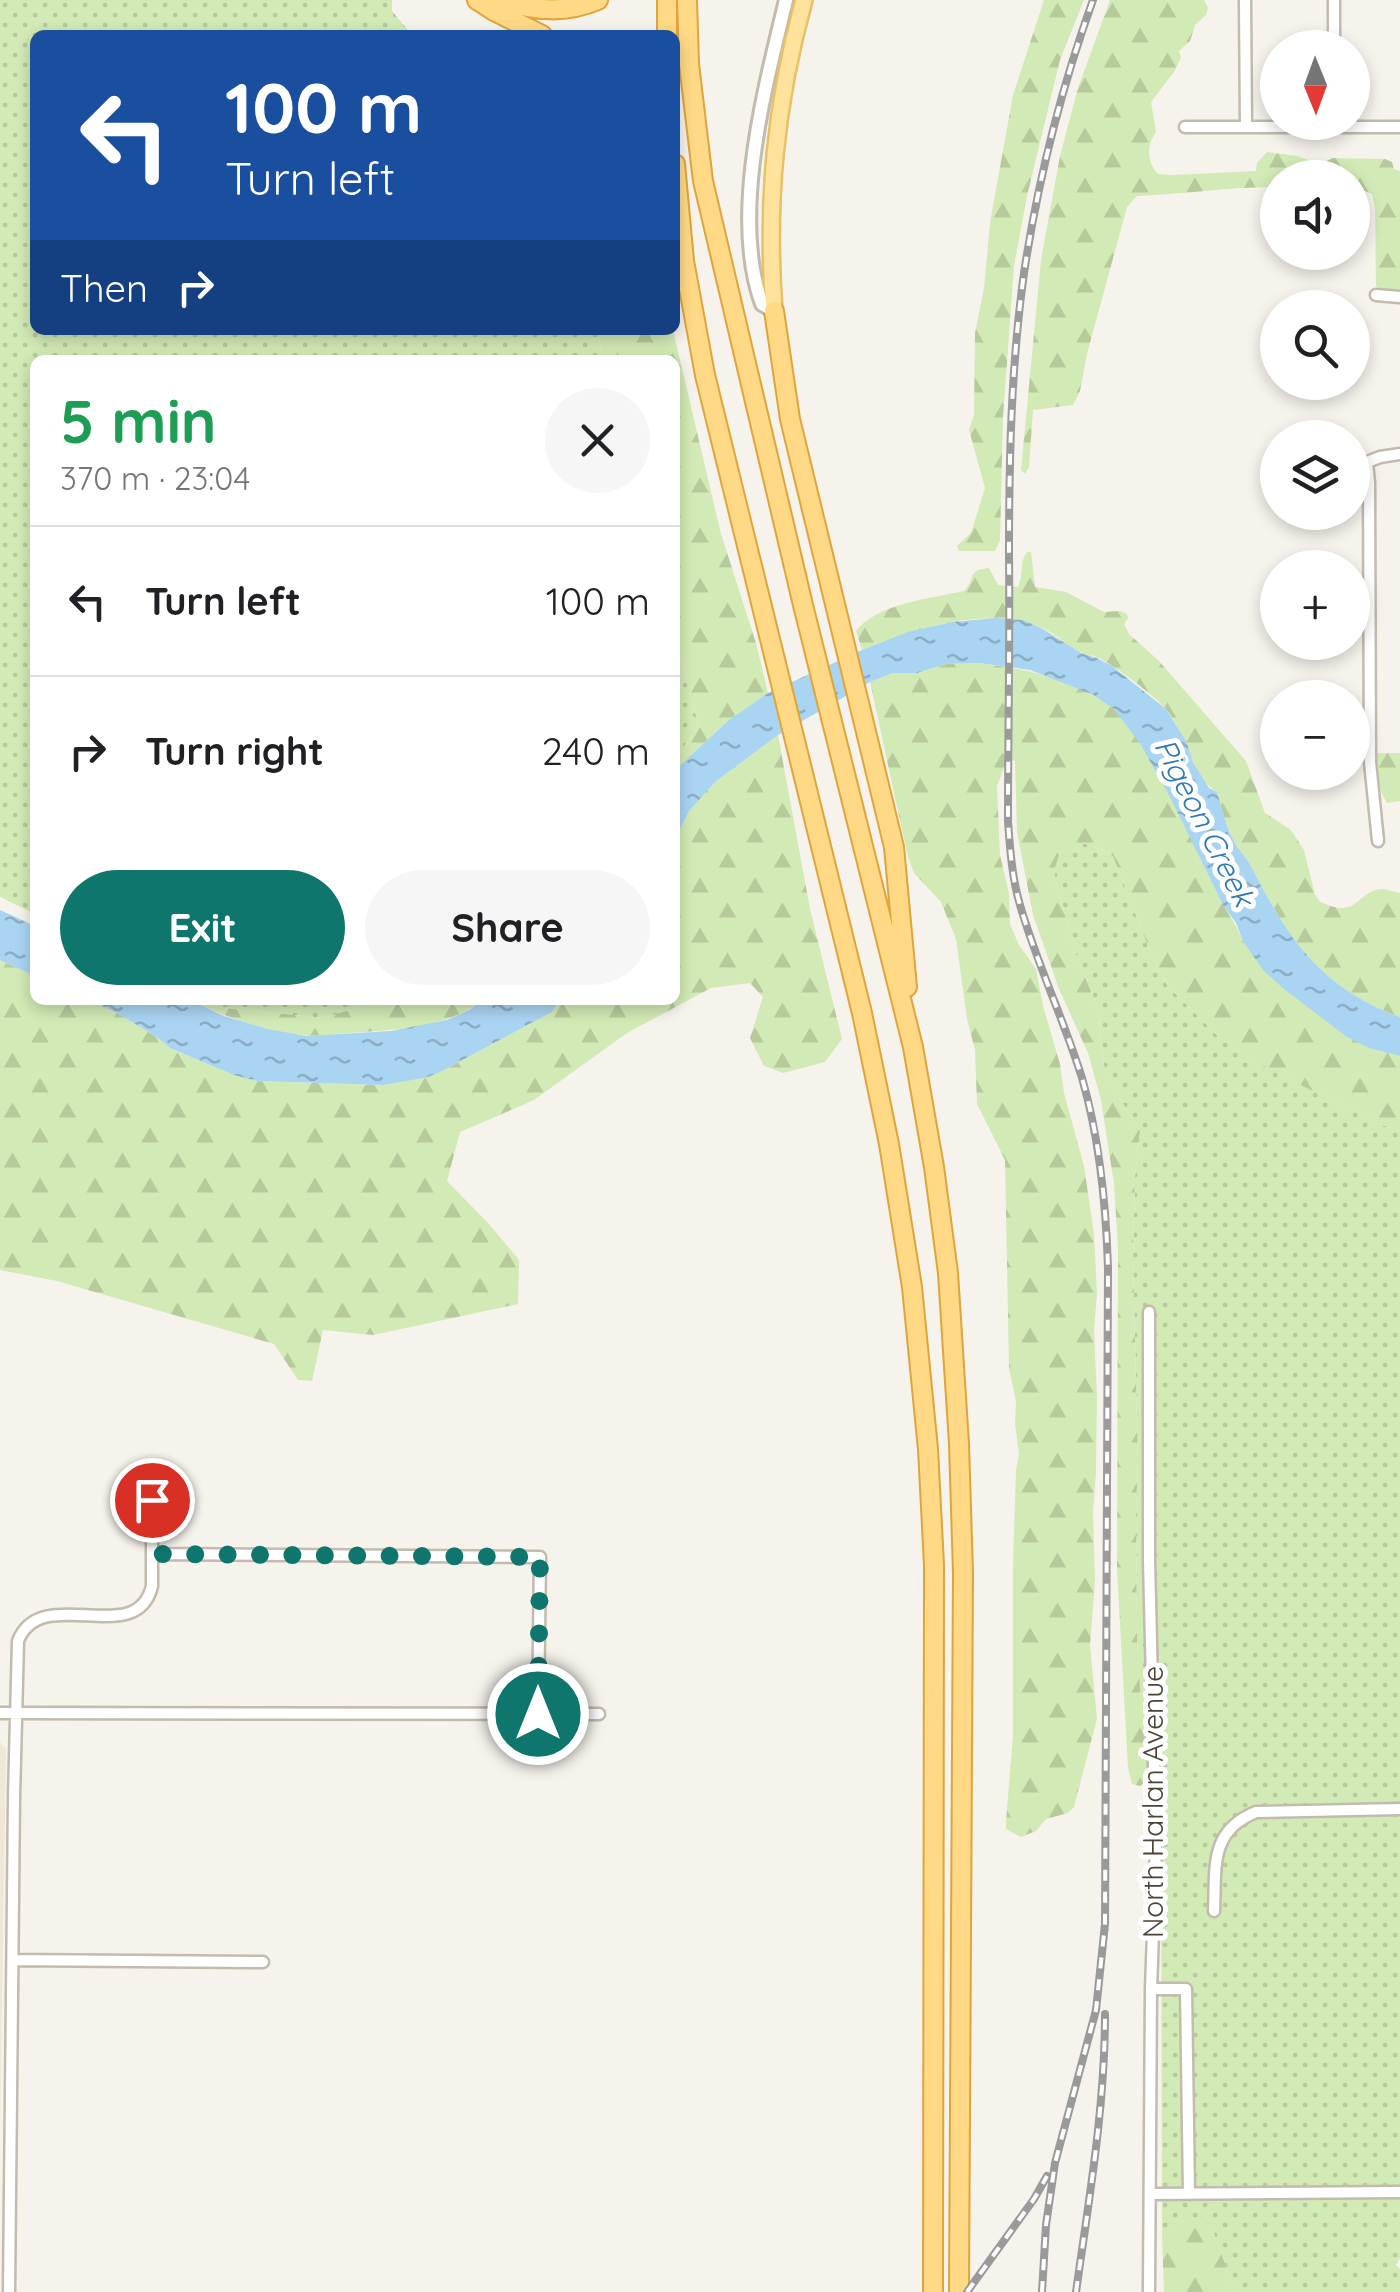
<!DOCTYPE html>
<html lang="en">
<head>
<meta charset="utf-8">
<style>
  body { margin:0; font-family:Quicksand,sans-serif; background:#f6f6f6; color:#202124; height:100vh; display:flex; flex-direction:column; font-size:38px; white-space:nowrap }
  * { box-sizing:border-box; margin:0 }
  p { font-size:32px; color:#757577 }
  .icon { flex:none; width:55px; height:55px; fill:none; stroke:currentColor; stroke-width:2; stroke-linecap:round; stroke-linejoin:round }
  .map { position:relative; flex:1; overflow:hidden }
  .side { position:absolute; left:30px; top:355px; width:650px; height:650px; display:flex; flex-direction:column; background:#fff; border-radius:15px; box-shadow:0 5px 15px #0003 }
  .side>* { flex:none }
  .banner { position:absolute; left:30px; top:30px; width:650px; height:305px; border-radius:15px; box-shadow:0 5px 15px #0003; background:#1a4fa0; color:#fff; overflow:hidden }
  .needle { width:65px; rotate:179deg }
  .fabs { position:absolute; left:1260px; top:30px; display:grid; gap:20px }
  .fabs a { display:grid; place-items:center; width:110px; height:110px; border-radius:50%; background:#fff; box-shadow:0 5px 15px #0003; font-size:50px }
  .pin { position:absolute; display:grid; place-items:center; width:85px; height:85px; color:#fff; margin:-42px; border:5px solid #fff; border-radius:50%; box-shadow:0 2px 10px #0007 }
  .me { position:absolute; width:110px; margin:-55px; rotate:0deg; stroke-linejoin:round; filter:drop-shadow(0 0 8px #0008) }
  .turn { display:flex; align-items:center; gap:35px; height:210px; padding:0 30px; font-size:45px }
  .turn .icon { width:130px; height:130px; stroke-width:2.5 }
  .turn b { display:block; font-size:70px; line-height:85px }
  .then { display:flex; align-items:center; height:95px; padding:0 30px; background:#0003; gap:20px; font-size:38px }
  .round { display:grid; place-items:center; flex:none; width:105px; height:105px; border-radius:52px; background:#f6f6f6 }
  .summary { display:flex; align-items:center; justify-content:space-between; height:170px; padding:0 30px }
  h1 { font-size:60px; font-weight:800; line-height:75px; color:#1e9e55 }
  .button { display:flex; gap:20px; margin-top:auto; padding:20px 30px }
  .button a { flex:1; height:115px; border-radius:60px; background:#0f766e; color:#fff; font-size:40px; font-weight:800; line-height:115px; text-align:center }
  .button a+a { background:#f6f6f6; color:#202124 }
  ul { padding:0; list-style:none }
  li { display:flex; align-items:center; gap:30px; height:150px; padding:0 30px; border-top:2px solid #e0e0e0 }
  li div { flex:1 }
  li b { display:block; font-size:38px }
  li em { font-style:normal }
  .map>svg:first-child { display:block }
</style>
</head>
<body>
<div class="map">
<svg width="1400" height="2292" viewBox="0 0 1400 2292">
  <defs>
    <pattern id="grass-dots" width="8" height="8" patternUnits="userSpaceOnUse" patternTransform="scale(2.5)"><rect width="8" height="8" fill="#d2eab5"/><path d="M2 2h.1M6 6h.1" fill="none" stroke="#b6ca9c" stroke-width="1.8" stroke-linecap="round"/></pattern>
    <pattern id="forest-firs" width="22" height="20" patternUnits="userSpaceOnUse" patternTransform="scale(2.5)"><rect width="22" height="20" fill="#d2eab5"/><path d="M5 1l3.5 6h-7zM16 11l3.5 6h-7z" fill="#b6ca9c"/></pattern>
    <pattern id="water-ripples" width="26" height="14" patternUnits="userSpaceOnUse" patternTransform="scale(2.5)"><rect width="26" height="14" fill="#a9d4f2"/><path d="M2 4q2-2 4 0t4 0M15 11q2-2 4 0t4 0" fill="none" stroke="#8caec5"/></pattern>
  </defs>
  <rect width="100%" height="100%" fill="#f6f3ec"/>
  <!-- education -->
  <path fill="#efe8d6" d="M 0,1743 L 6,1749 L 0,2133 Z"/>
  <!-- grass -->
  <path fill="url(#grass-dots)" d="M 0,0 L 392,0 L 392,11 L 412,35 L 35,35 L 35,330 L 597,330 L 604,360 L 35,360 L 35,914 L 0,897 Z
    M 675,635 L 699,727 L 675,757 Z
    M 1076,842 L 1091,845 L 1113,856 L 1150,951 L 1167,985 L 1219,1037 L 1245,1056 L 1374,1122 L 1400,1131 L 1400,2258 L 1396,2265 L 1400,2269 L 1400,2292 L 1235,2292 L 1212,2228 L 1171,2224 L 1162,2236 L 1161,1789 L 1146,1782 L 1150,1768 L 1141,1701 L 1137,1640 L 1136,1508 L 1138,1463 L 1133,1259 L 1135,1176 L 1140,1131 L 1120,1099 L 1104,1065 L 1099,1035 L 1100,1013 L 1077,958 L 1055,878 L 1054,871 L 1061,849 Z
    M 206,1000 L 380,1000 L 324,1018 L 223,1008 Z"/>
  <!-- forest -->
  <path fill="url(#forest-firs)" d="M 1044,0 L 1084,0 L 1060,60 L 1027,196 L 1014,266 L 1003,417 L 1000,540 L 995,551 L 959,551 L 957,546 L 971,533 L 985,488 L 969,430 L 974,415 L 975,333 L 984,288 L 990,223 L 1013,95 Z
    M 1110,0 L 1204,0 L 1208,8 L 1206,15 L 1195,25 L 1190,41 L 1179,51 L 1181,58 L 1174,72 L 1151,102 L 1156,132 C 1146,146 1147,162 1158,174 L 1173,175 L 1256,171 L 1257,163 L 1267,152 L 1297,156 L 1319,164 L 1333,158 L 1385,159 L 1392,162 L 1394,169 L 1400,171 L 1400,295 L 1383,290 L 1376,286 L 1375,209 L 1372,194 L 1365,191 L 1353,190 L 1352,178 L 1278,178 L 1277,187 C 1231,187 1184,194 1137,196 L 1127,207 L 1087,354 L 1080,391 L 1073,405 L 1033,410 L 1029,467 L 1025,474 L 1021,470 L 1041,260 L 1060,156 L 1078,88 Z
    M 597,330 L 673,330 L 721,534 L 756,643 L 768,693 L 729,720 L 675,770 L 675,757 L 699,727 L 675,635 L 675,360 L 604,360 Z
    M 1027,552 L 1031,552 L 1035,587 L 1066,592 L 1104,612 L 1120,611 L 1127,614 L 1128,618 L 1124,624 L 1129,634 L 1159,661 L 1246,761 L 1265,813 L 1291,830 L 1304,850 L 1315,895 C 1322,904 1318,901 1328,905 C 1359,917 1357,890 1383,889 C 1384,889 1399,893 1400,893 L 1400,1017 C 1321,988 1289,940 1252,868 C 1248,859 1240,852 1235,843 C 1226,828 1222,809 1217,792 C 1193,779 1185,730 1165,708 C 1152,694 1114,665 1097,657 C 1092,655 1087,655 1082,653 C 1068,647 1057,634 1042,628 C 984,605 918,628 862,650 L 856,631 C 876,604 932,598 964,591 C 976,579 966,570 989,568 L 998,585 L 1018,587 C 1024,576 1019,562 1027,552 Z
    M 979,663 C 1024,669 1072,678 1110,706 C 1118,712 1123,721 1130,729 C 1167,779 1190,838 1217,893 C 1225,910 1236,923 1243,941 L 1369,1048 L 1400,1056 L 1400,1131 L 1374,1122 L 1244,1056 L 1219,1037 L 1167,985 L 1150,951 L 1113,856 C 1091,845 1085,838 1061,849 L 1054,871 L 1055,878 L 1077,958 L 1100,1013 L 1099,1035 L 1104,1065 L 1120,1099 L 1140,1131 L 1135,1176 L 1133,1259 L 1138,1463 L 1136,1508 L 1137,1640 L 1141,1701 L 1151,1768 L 1146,1782 L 1140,1786 L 1132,1784 L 1128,1768 L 1117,1569 L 1118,1247 L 1114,1184 L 1101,1100 L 1088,1053 L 1059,989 L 1033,915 L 1017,832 L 1015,761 L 1008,758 L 997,786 L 1000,855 L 1009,894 L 1010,924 L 1019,945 L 1036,969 L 1043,1006 L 1060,1064 L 1064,1093 L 1084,1166 L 1094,1234 L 1097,1294 L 1094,1330 L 1097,1397 L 1096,1472 L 1093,1511 L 1095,1581 L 1090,1645 L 1097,1719 L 1074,1807 L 1068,1813 L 1046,1819 L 1036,1831 L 1021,1837 L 1006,1829 L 1006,1821 L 1013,1736 L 1013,1564 L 1016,1470 L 1019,1454 L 1015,1424 L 1016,1401 L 1009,1369 L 1005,1160 L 977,1104 L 975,1050 L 967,1019 L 956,939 L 941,902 L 914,873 L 908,857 L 870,682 L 893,673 L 917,673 L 946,664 Z
    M 778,735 L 810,909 L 842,1039 L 825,1062 L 783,1073 L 764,1066 L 750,1038 L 763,997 L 750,983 L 711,988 L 627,1033 L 534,1100 L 460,1132 L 447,1181 L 489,1224 L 519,1260 L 518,1304 L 373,1335 L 323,1330 L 312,1381 L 298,1380 L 274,1344 L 57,1281 L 0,1270 L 0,960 L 35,976 L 35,1000 L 89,1000 L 119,1014 L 158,1038 L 170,1048 L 234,1075 L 257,1081 L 384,1085 L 428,1076 L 442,1071 L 552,1012 L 560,1000 L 675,1000 L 675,840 L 689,811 L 702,794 L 715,782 Z
    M 1375,753 L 1400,753 L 1400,801 L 1387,803 C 1377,785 1373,773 1375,753 Z
    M 190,1000 L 206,1000 L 223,1008 L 324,1018 L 380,1000 L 483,1000 C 445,1029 394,1030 348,1033 C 333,1034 316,1037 301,1035 C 262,1030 226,1017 190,1000 Z
    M 1201,2219 L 1212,2228 L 1235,2292 L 1164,2292 L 1162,2236 L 1171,2224 Z"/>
  <!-- water -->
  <path fill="url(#water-ripples)" d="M 996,618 L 1023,620 L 1043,629 L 1081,653 L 1097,658 L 1112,666 L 1166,709 L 1186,741 L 1193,762 L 1209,788 L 1217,792 C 1222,808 1226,828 1235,843 C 1240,852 1248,859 1252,868 C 1289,940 1321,988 1400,1017 L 1400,1056 L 1369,1048 L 1347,1037 L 1284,989 L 1263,970 L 1243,941 L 1236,923 L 1223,905 L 1171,799 L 1141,745 L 1114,709 L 1092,694 L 1030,670 L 979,663 L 946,664 L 917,673 L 893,673 L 870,682 L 778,735 L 715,782 L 689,811 L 675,840 L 675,770 L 729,720 L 768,693 L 862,650 L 908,632 L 952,622 Z
    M 0,910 L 35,926 L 35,976 L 0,960 Z
    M 89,1000 L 190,1000 L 224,1016 L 268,1029 L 306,1036 L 391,1031 L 447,1020 L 469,1010 L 483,1000 L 560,1000 L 552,1012 L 442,1071 L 428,1077 L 384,1085 L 257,1081 L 234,1075 L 170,1048 L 158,1038 L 119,1014 Z"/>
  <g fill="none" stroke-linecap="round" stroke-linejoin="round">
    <defs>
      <path id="minor" d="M 1245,0 L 1246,126
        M 1334,0 L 1334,48
        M 1185,127 L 1400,127
        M 1376,295 L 1400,297
        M 1378,841 L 1370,762 L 1369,483 L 1367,462 L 1380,457 L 1400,454
        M 1149,1312 L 1149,1560 L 1156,1847 L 1151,1989 L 1149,2292
        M 152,1554 L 540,1557 L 538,1714
        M 0,1713 L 599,1714
        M 1214,1911 C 1216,1867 1209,1831 1256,1812 L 1400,1809
        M 13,1960 L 263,1962
        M 1151,1989 L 1186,1989 L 1189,2194
        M 1150,2194 L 1400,2192
        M 9,2292 L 14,1797 L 18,1641 C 41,1582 137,1650 152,1586 L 152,1500"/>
      <path id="tertiary" d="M 774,311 L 762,304 C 730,216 765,88 786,0"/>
      <path id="primary" d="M 774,311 C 766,202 775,105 804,0"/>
      <path id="trunk" d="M 477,0 L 494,11 L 542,35
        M 503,0 C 534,12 568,13 598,0
        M 667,0 L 667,35
        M 687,0 L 689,64 L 703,181 L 803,605 L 913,1047 L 934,1167 L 948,1273 L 959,1444 L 963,1573 L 959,2292
        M 675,164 L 684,261 L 705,375 L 862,1013 L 889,1144 L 912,1287 L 928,1449 L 934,1565 L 933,2292
        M 774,311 L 790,419 L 894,847 L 907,987"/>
    </defs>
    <!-- minor casing -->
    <use href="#minor" stroke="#c2bbae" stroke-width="15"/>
    <!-- tertiary casing -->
    <use href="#tertiary" stroke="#c2bbae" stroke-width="18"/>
    <!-- primary casing -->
    <use href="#primary" stroke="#e6c16a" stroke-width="20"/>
    <!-- trunk casing -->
    <use href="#trunk" stroke="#e0a43c" stroke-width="22"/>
    <!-- minor -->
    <use href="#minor" stroke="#fff" stroke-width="10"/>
    <!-- tertiary -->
    <use href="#tertiary" stroke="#fff" stroke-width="12"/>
    <!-- primary -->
    <use href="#primary" stroke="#ffe39c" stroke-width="15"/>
    <!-- trunk -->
    <use href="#trunk" stroke="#ffd985" stroke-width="18"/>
    <defs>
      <path id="rail" d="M 967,2292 L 1034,2199 L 1047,2176
        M 1042,2292 L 1046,2225 L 1055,2163 L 1096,2010 L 1105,1924 L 1108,1268 C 1106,1204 1100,1140 1082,1078 C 1064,1020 1037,964 1020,905 C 1012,878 1010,849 1008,821 C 1008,732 1010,643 1009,555 C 1009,460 1011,366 1024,273 C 1038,180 1061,89 1093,0
        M 1076,2292 C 1089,2199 1105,2107 1105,2014"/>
    </defs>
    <!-- rail casing -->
    <use href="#rail" stroke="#9a9a9a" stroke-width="8"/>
    <!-- rail -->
    <use href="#rail" stroke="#fff" stroke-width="4" stroke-dasharray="11" stroke-linecap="butt"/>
  </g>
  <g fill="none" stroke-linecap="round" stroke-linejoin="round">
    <!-- route -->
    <path stroke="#0f766e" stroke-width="18" stroke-dasharray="0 32.4" d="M 152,1500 L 152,1554 L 540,1557 L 538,1714"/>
  </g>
  <g text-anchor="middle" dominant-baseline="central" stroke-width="10" stroke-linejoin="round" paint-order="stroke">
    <!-- street labels -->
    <g font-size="28" fill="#4b4439" stroke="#fff">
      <text transform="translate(1152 1802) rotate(-90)">North Harlan Avenue</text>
    </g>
    <!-- water labels -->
    <g font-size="30" font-style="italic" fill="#2e7ab2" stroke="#fff">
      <text transform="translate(1205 822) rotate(63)">Pigeon Creek</text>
    </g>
  </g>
</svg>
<div class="fabs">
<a><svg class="needle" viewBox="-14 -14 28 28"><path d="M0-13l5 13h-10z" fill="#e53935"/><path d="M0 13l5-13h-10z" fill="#757577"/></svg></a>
<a><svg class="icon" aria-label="sound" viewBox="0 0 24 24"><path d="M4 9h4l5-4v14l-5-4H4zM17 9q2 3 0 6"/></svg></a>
<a><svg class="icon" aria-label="search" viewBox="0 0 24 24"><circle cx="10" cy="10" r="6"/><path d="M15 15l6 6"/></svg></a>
<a><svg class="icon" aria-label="layers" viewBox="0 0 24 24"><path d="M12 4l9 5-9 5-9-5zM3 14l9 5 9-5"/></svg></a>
<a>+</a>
<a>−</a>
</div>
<div class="pin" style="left:152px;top:1500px;background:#d93025"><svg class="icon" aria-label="arrive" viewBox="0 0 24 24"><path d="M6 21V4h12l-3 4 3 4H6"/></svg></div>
<svg class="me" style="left:538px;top:1714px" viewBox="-20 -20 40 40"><circle r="17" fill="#0f766e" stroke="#fff" stroke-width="3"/><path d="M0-11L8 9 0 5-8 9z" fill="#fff"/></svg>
<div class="banner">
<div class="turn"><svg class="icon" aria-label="left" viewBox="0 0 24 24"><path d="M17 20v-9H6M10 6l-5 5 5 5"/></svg><div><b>100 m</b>Turn left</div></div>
<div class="then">Then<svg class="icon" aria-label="right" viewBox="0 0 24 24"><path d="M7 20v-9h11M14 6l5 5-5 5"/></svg></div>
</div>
<section class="side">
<div class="summary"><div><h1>5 min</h1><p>370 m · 23:04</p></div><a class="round"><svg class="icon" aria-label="close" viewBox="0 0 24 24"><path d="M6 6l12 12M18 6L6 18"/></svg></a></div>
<ul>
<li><svg class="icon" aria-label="left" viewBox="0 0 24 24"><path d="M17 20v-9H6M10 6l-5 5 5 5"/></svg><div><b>Turn left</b></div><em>100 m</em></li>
<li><svg class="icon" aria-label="right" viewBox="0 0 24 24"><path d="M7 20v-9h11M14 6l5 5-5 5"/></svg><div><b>Turn right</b></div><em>240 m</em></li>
</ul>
<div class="button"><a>Exit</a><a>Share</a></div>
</section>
</div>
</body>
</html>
